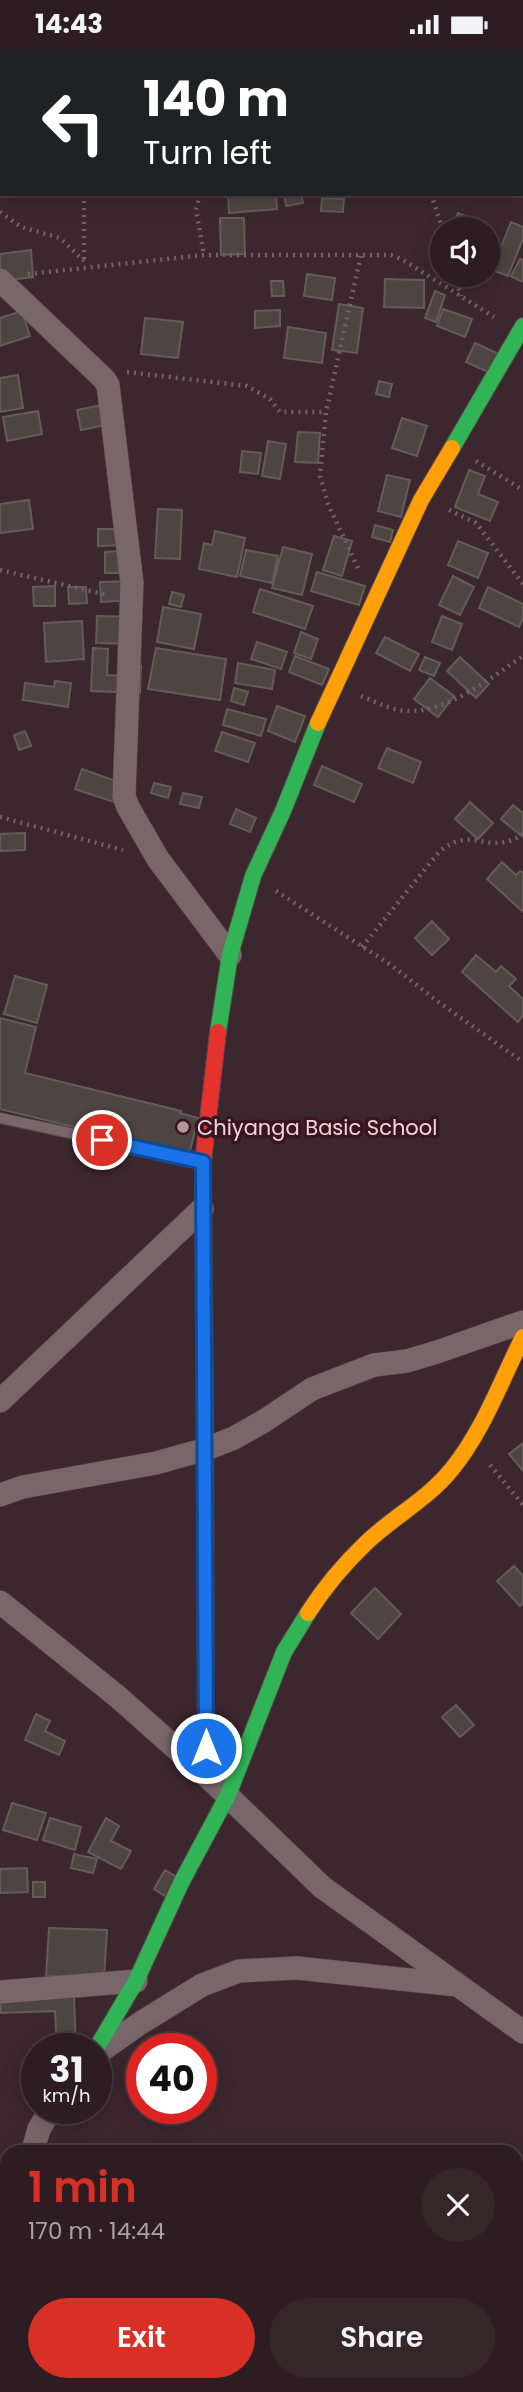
<!DOCTYPE html>
<html lang="en">
<head>
<meta charset="utf-8">
<style>
  body { margin:0; font-family:Poppins,sans-serif; background:#35262a; color:#f1f3f6; height:100vh; display:flex; flex-direction:column; font-size:26px; white-space:nowrap }
  * { box-sizing:border-box; margin:0 }
  p { font-size:23px; color:#a7a2a5 }
  .icon { flex:none; width:38px; height:38px; fill:none; stroke:currentColor; stroke-width:2; stroke-linecap:round; stroke-linejoin:round }
  .map { position:relative; flex:1; overflow:hidden }
  .details { position:absolute; left:0px; top:2096px; width:523px; height:247px; display:flex; flex-direction:column; background:#2d1d22; border-radius:21px 21px 0 0; box-shadow:0 4px 18px #0003,0 0 0 2px #483b40 }
  .details>* { flex:none }
  .hud { position:absolute; left:0px; top:0px; width:523px; height:147px; box-shadow:0 4px 18px #0003,0 0 0 2px #483b40; background:#202124; color:#fff; overflow:hidden }
  .fabs { position:absolute; left:430px; top:168px; display:grid; gap:14px }
  .fabs a { display:grid; place-items:center; width:70px; height:70px; border-radius:50%; background:#2d1d22; box-shadow:0 4px 18px #0003,0 0 0 2px #483b40; font-size:35px }
  .speed { position:absolute; left:21px; top:1984px; display:flex; gap:14px; font-size:35px; font-weight:700; text-align:center }
  .speed>* { display:grid; place-content:center; width:91px; height:91px; border-radius:50%; background:#2d1d22; box-shadow:0 4px 18px #0003,0 0 0 2px #483b40; line-height:1 }
  .speed small { font-size:18px; font-weight:400 }
  .speed .limit { border:10px solid #d22; background:#fff; color:#111 }
  .pin { position:absolute; display:grid; place-items:center; width:60px; height:60px; color:#fff; margin:-30px; border:4px solid #fff; border-radius:50%; box-shadow:0 2px 7px #0007 }
  .me { position:absolute; width:77px; margin:-38px; rotate:0deg; stroke-linejoin:round; filter:drop-shadow(0 0 5px #0008) }
  .turn { display:flex; align-items:center; gap:24px; height:147px; padding:0 28px; font-size:32px }
  .turn .icon { width:91px; height:91px; stroke-width:2.5 }
  .turn b { display:block; font-size:49px; line-height:60px }
  .round { display:grid; place-items:center; flex:none; width:74px; height:74px; border-radius:37px; background:#35262a }
  .head { display:flex; align-items:center; justify-content:space-between; height:119px; padding:0 28px }
  h1 { font-size:42px; font-weight:600; line-height:52px; color:#d93025 }
  .primary-button { display:flex; gap:14px; margin-top:auto; padding:14px 28px }
  .primary-button a { flex:1; height:80px; border-radius:42px; background:#d93025; color:#fff; font-size:28px; font-weight:600; line-height:80px; text-align:center }
  .primary-button a+a { background:#35262a; color:#f1f3f6 }
  .status { display:flex; justify-content:space-between; align-items:center; height:49px; padding:0 35px; background:#2d1d22; direction:ltr }
  .status svg { height:19px; fill:currentColor }
  .map>svg:first-child { display:block }
</style>
</head>
<body>
<div class="status"><b>14:43</b><svg viewBox="0 0 49 12"><path d="M0 12V9h3v3zM5 12V6h3v6zM10 12V3h3v9zM15 12V0h3v12zM26 1h20v11H26zM47 4h2v5h-2z"/></svg></div>
<div class="map">
<svg width="523" height="2343" viewBox="0 0 523 2343">
  <rect width="100%" height="100%" fill="#3c272e"/>
  <!-- building -->
  <path fill="#4e4542" stroke="#635c57" stroke-width="2" d="M 193,0 L 243,0 L 193,2 Z
    M 228,145 L 276,145 L 277,160 L 229,164 Z
    M 284,145 L 301,145 L 303,154 L 286,157 Z
    M 322,149 L 344,150 L 343,163 L 321,162 Z
    M 458,164 L 484,175 L 482,180 L 452,179 Z
    M 220,169 L 244,169 L 245,205 L 221,206 Z
    M 511,173 L 523,178 L 523,190 L 508,227 L 492,221 Z
    M 31,201 L 33,228 L 0,232 L 0,205 Z
    M 520,210 L 523,211 L 523,233 L 511,227 Z
    M 307,225 L 335,229 L 332,251 L 304,247 Z
    M 385,230 L 424,231 L 424,259 L 384,258 Z
    M 271,232 L 283,232 L 284,247 L 272,247 Z
    M 435,242 L 445,246 L 436,273 L 425,269 Z
    M 339,255 L 363,259 L 357,304 L 332,301 Z
    M 443,260 L 472,270 L 465,288 L 437,277 Z
    M 280,261 L 280,277 L 255,279 L 255,262 Z
    M 22,262 L 30,287 L 0,297 L 0,269 Z
    M 145,269 L 183,273 L 178,309 L 141,305 Z
    M 288,278 L 326,284 L 322,314 L 284,309 Z
    M 475,294 L 507,309 L 499,328 L 466,313 Z
    M 18,326 L 23,359 L 0,363 L 0,329 Z
    M 379,332 L 392,335 L 389,348 L 376,345 Z
    M 117,353 L 121,373 L 81,381 L 77,361 Z
    M 38,362 L 42,385 L 7,392 L 3,368 Z
    M 402,369 L 427,377 L 417,407 L 392,399 Z
    M 298,383 L 320,384 L 318,414 L 295,413 Z
    M 268,392 L 286,395 L 280,430 L 262,427 Z
    M 242,402 L 261,404 L 258,425 L 240,423 Z
    M 469,421 L 485,427 L 478,445 L 498,453 L 490,472 L 455,458 Z
    M 387,426 L 410,431 L 401,468 L 378,462 Z
    M 29,451 L 33,480 L 0,484 L 0,455 Z
    M 158,460 L 182,461 L 180,510 L 155,509 Z
    M 375,476 L 393,481 L 390,493 L 372,488 Z
    M 98,480 L 128,480 L 129,496 L 98,497 Z
    M 215,482 L 245,489 L 237,528 L 199,520 L 204,494 L 212,496 Z
    M 334,487 L 352,492 L 342,527 L 323,521 Z
    M 458,492 L 488,504 L 478,529 L 448,516 Z
    M 283,498 L 312,505 L 302,546 L 272,539 Z
    M 246,501 L 278,507 L 272,534 L 240,527 Z
    M 118,502 L 119,524 L 105,524 L 105,503 Z
    M 317,523 L 365,537 L 359,556 L 311,542 Z
    M 453,527 L 474,538 L 460,566 L 439,556 Z
    M 134,532 L 134,551 L 101,553 L 100,533 Z
    M 55,537 L 55,557 L 34,557 L 33,538 Z
    M 68,538 L 86,538 L 87,554 L 69,555 Z
    M 488,538 L 523,555 L 523,569 L 519,578 L 479,559 Z
    M 260,540 L 313,557 L 305,580 L 253,563 Z
    M 172,543 L 184,546 L 181,558 L 169,555 Z
    M 163,558 L 201,565 L 194,600 L 157,593 Z
    M 97,567 L 141,568 L 140,595 L 96,594 Z
    M 442,567 L 462,575 L 452,601 L 432,593 Z
    M 82,572 L 84,610 L 46,613 L 44,574 Z
    M 301,583 L 318,590 L 311,610 L 294,604 Z
    M 385,588 L 419,605 L 410,622 L 376,604 Z
    M 257,593 L 287,603 L 281,620 L 251,610 Z
    M 93,599 L 108,600 L 107,626 L 122,627 L 122,616 L 141,617 L 140,644 L 91,642 Z
    M 156,599 L 226,610 L 220,651 L 148,640 Z
    M 295,607 L 329,620 L 322,636 L 289,623 Z
    M 425,608 L 440,614 L 434,627 L 419,621 Z
    M 460,608 L 489,635 L 476,649 L 447,622 Z
    M 238,614 L 275,621 L 272,640 L 235,634 Z
    M 430,629 L 454,647 L 438,668 L 414,650 Z
    M 55,632 L 71,634 L 68,658 L 23,651 L 25,634 L 54,638 Z
    M 234,639 L 248,643 L 244,656 L 231,652 Z
    M 277,657 L 305,667 L 295,693 L 268,682 Z
    M 227,660 L 266,670 L 261,687 L 223,676 Z
    M 25,682 L 31,697 L 19,701 L 14,686 Z
    M 222,683 L 255,694 L 248,713 L 215,702 Z
    M 387,699 L 421,713 L 413,734 L 378,719 Z
    M 322,717 L 362,735 L 354,753 L 314,736 Z
    M 82,720 L 127,736 L 120,755 L 75,740 Z
    M 154,734 L 171,738 L 168,749 L 151,744 Z
    M 183,744 L 202,748 L 199,759 L 180,755 Z
    M 470,753 L 493,774 L 478,790 L 455,770 Z
    M 513,756 L 523,764 L 523,788 L 501,770 Z
    M 236,760 L 256,769 L 250,783 L 230,775 Z
    M 25,784 L 25,801 L 0,802 L 0,785 Z
    M 502,813 L 516,826 L 520,822 L 523,824 L 523,863 L 487,830 Z
    M 432,872 L 449,890 L 432,906 L 415,889 Z
    M 476,906 L 496,923 L 501,917 L 516,930 L 509,937 L 523,950 L 523,966 L 518,973 L 462,923 Z
    M 15,927 L 47,936 L 37,974 L 4,965 Z
    M 0,969 L 36,978 L 25,1024 L 181,1062 L 180,1064 L 198,1069 L 189,1106 L 0,1060 Z
    M 523,1394 L 523,1422 L 509,1405 Z
    M 514,1517 L 523,1527 L 523,1554 L 520,1557 L 497,1532 Z
    M 375,1539 L 401,1565 L 378,1590 L 351,1564 Z
    M 456,1656 L 474,1676 L 460,1688 L 442,1668 Z
    M 36,1665 L 50,1672 L 45,1682 L 65,1692 L 59,1706 L 25,1691 Z
    M 12,1754 L 46,1764 L 37,1791 L 3,1781 Z
    M 50,1769 L 81,1778 L 75,1801 L 43,1791 Z
    M 106,1769 L 119,1777 L 111,1792 L 131,1802 L 121,1820 L 88,1803 Z
    M 74,1805 L 97,1810 L 93,1824 L 71,1819 Z
    M 27,1819 L 28,1843 L 0,1844 L 0,1820 Z
    M 165,1821 L 180,1830 L 168,1849 L 154,1840 Z
    M 33,1833 L 45,1833 L 45,1848 L 33,1848 Z
    M 49,1879 L 107,1881 L 104,1929 L 46,1927 Z
    M 74,1947 L 76,2000 L 57,2000 L 55,1962 L 1,1964 L 0,1950 Z"/>
  <g fill="none" stroke-linecap="round" stroke-linejoin="round">
    <defs>
      <path id="lane" d="M 0,1069 L 199,1112"/>
      <path id="street" d="M 444,0 L 449,2
        M 522,29 L 523,29
        M 0,231 L 104,330 L 108,336 L 132,534 L 124,747 L 128,758 L 158,810 L 230,906
        M 0,1352 L 202,1160
        M 0,1446 L 23,1438 L 156,1414 L 206,1400 L 234,1389 L 264,1372 L 312,1340 L 374,1316 L 407,1312 L 437,1303 L 523,1273
        M 0,1553 L 118,1648 L 206,1726 L 322,1838 L 523,1983
        M 0,1943 L 136,1932
        M 99,2003 L 139,1975 L 202,1936 L 239,1922 L 297,1919 L 457,1936
        M 32,2104 L 39,2080 L 51,2060
        M 516,2157 L 523,2154
        M 0,2237 L 7,2199
        M 385,2343 L 390,2336"/>
      <path id="fast" d="M 452,399 L 523,277
        M 218,983 L 230,906 L 253,827 L 283,762 L 318,674
        M 205,1350 L 206,1726
        M 96,2000 L 136,1932 L 181,1834 L 228,1746 L 284,1603 L 308,1564"/>
      <path id="slow" d="M 318,674 L 421,451 L 452,399
        M 308,1564 C 324,1539 345,1514 366,1494 C 393,1468 428,1450 452,1420 C 483,1382 501,1332 523,1288"/>
      <path id="jam" d="M 205,1350 L 203,1113 L 218,983"/>
    </defs>
    <!-- lane casing -->
    <use href="#lane" stroke="#57444a" stroke-width="12"/>
    <!-- street casing -->
    <use href="#street" stroke="#57444a" stroke-width="24"/>
    <!-- fast casing -->
    <use href="#fast" stroke="#57444a" stroke-width="18"/>
    <!-- slow casing -->
    <use href="#slow" stroke="#57444a" stroke-width="18"/>
    <!-- jam casing -->
    <use href="#jam" stroke="#57444a" stroke-width="18"/>
    <!-- path -->
    <path stroke="#726368" stroke-width="4.5" stroke-dasharray="2 5" stroke-linecap="butt" d="M 63,0 L 64,2
      M 178,0 L 179,2
      M 354,2 L 354,0
      M 84,145 L 84,213
      M 200,145 L 196,161 L 204,206
      M 431,145 L 443,181
      M 0,163 L 21,178 L 60,189 L 84,212
      M 28,225 L 204,206 L 391,206 L 403,211 L 494,268
      M 455,226 L 461,247
      M 127,323 L 247,337 L 270,350 L 280,363 L 326,363
      M 476,412 L 523,441
      M 449,461 L 476,474 L 523,535
      M 358,519 L 328,455 L 320,427 L 326,363 L 361,206
      M 0,521 L 108,546
      M 361,647 C 376,653 391,661 407,662 C 447,664 492,628 523,607
      M 0,768 L 123,801
      M 276,842 L 391,916 L 437,952 L 523,1013
      M 362,898 L 439,803 C 473,774 488,809 523,785
      M 490,1416 L 523,1456"/>
    <!-- lane -->
    <use href="#lane" stroke="#78666a" stroke-width="10"/>
    <!-- street -->
    <use href="#street" stroke="#78666a" stroke-width="23"/>
    <!-- fast -->
    <use href="#fast" stroke="#30b455" stroke-width="16"/>
    <!-- slow -->
    <use href="#slow" stroke="#ff9f0a" stroke-width="16"/>
    <!-- jam -->
    <use href="#jam" stroke="#e5322d" stroke-width="16"/>
  </g>
  <g fill="none" stroke-linecap="round" stroke-linejoin="round">
    <defs>
      <path id="route" d="M 102,1091 L 203,1113 L 206,1699"/>
    </defs>
    <!-- route casing -->
    <use href="#route" stroke="#114b97" stroke-width="18"/>
    <!-- route -->
    <use href="#route" stroke="#1a73e8" stroke-width="12"/>
  </g>
  <!-- markers -->
  <circle fill="#b0989e" stroke="#391521" stroke-width="2.5" cx="183" cy="1078" r="7"/>
  <g text-anchor="middle" dominant-baseline="central" stroke-width="7" stroke-linejoin="round" paint-order="stroke">
    <!-- poi labels -->
    <g font-size="21" fill="#eed5db" stroke="#391521" text-anchor="start">
      <text x="197" y="1078">Chiyanga Basic School</text>
    </g>
  </g>
</svg>
<div class="fabs">
<a><svg class="icon" aria-label="sound" viewBox="0 0 24 24"><path d="M4 9h4l5-4v14l-5-4H4zM17 9q2 3 0 6"/></svg></a>
</div>
<div class="speed"><div>31<small>km/h</small></div><div class="limit">40</div></div>
<div class="pin" style="left:102px;top:1091px;background:#d93025"><svg class="icon" aria-label="arrive" viewBox="0 0 24 24"><path d="M6 21V4h12l-3 4 3 4H6"/></svg></div>
<svg class="me" style="left:206px;top:1699px" viewBox="-20 -20 40 40"><circle r="17" fill="#1a73e8" stroke="#fff" stroke-width="3"/><path d="M0-11L8 9 0 5-8 9z" fill="#fff"/></svg>
<div class="hud">
<div class="turn"><svg class="icon" aria-label="left" viewBox="0 0 24 24"><path d="M17 20v-9H6M10 6l-5 5 5 5"/></svg><div><b>140 m</b>Turn left</div></div>
</div>
<section class="details">
<div class="head"><div><h1>1 min</h1><p>170 m · 14:44</p></div><a class="round"><svg class="icon" aria-label="close" viewBox="0 0 24 24"><path d="M6 6l12 12M18 6L6 18"/></svg></a></div>
<div class="primary-button"><a>Exit</a><a>Share</a></div>
</section>
</div>
</body>
</html>
